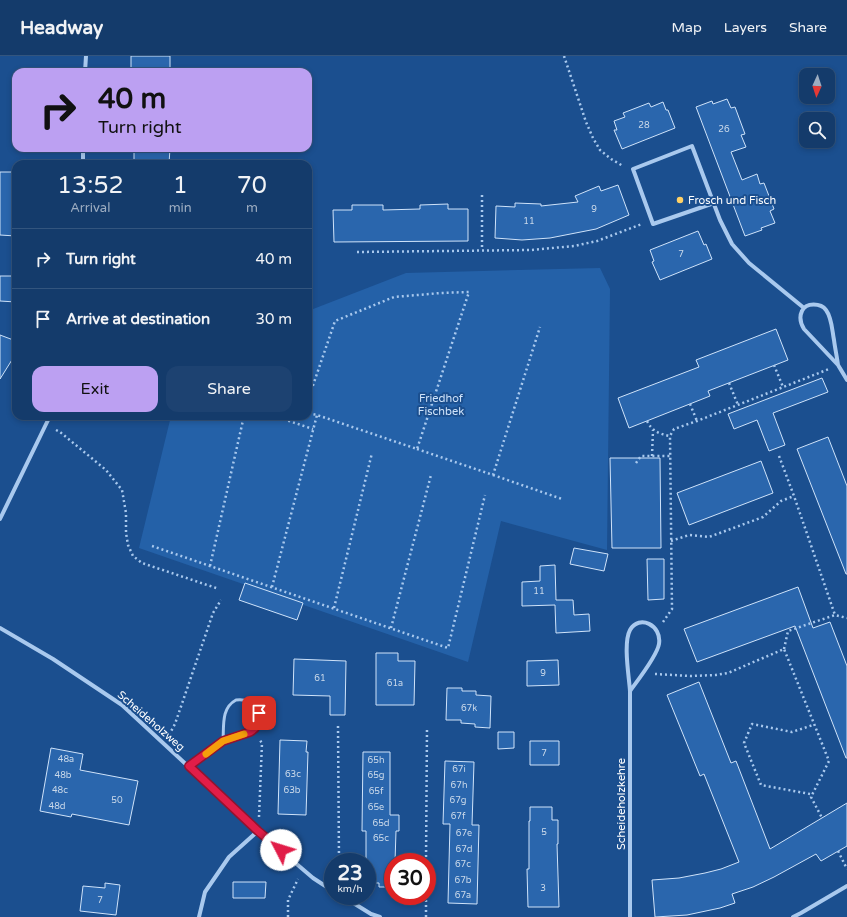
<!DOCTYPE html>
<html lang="en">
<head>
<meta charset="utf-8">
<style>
  body { margin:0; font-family:"Varela Round",sans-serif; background:#1d4271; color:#f1f3f6; height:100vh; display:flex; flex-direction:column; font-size:15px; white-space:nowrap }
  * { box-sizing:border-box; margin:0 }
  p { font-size:13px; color:#9dadc1 }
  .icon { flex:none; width:22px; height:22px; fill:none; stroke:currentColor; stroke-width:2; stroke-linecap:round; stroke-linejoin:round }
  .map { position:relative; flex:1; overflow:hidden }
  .sheet { position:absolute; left:12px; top:104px; width:300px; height:260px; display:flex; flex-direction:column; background:#143b6b; border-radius:12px; box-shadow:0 2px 6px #0003,0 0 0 1px #33557e }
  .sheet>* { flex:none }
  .guide { position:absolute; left:12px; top:12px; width:300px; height:84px; border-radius:12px; box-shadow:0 2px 6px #0003,0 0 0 1px #33557e; background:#bca0f2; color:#111; overflow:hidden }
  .needle { width:26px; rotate:183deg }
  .buttons { position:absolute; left:799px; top:12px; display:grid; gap:8px }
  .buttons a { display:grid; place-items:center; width:36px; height:36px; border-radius:8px; background:#143b6b; box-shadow:0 2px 6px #0003,0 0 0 1px #33557e; font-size:20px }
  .speed { position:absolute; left:324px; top:797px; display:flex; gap:8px; font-size:20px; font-weight:700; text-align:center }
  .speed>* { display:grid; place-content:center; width:52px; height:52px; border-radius:50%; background:#143b6b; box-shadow:0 2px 6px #0003,0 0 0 1px #33557e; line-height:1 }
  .speed small { font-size:10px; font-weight:400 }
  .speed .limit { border:6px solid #d22; background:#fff; color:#111 }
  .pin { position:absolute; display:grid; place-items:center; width:34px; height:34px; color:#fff; margin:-17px; border-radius:8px; box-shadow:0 2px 6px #0006 }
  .me { position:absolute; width:44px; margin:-22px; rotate:310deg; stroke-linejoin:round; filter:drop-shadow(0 0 3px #0008) }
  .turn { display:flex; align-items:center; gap:14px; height:84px; padding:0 20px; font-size:18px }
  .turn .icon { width:52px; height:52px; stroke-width:2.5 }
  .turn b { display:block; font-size:28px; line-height:34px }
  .eta { display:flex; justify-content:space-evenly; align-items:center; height:68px; text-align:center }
  .eta b { font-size:24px; font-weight:600; line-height:28px }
  .primary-button { display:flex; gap:8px; margin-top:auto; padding:8px 20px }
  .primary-button a { flex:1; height:46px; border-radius:12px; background:#bca0f2; color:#111; font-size:16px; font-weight:600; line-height:46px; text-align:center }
  .primary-button a+a { background:#1d4271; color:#f1f3f6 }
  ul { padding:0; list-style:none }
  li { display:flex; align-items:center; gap:12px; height:60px; padding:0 20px; border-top:1px solid #33557e }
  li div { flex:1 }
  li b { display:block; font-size:15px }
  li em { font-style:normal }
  header { display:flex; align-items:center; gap:24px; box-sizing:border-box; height:56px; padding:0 20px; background:#143b6b; border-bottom:1px solid #33557e }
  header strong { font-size:19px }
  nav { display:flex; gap:22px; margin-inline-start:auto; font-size:14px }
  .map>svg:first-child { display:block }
</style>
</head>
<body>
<header>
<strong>Headway</strong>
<nav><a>Map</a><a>Layers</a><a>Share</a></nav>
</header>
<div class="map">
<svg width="847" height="861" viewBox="0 0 847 861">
  <rect width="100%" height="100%" fill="#1b4f8f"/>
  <!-- green -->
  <path fill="#2461a8" d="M 600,212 L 610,233 L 607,494 L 501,465 L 468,606 L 139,492 L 171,360 L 308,360 L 308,255 L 406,217 Z"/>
  <!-- building -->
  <path fill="#2a66ad" stroke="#cfe3fa" d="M 131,0 L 170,0 L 170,16 L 131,16 Z
    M 727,43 L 731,52 L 735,51 L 745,78 L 741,79 L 746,91 L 731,96 L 742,124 L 757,118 L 760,128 L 764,127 L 774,153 L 770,155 L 775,167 L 761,172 L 762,174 L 745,180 L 696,51 L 712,45 L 713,48 Z
    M 663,46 L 666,54 L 668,54 L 675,72 L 622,93 L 614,74 L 617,74 L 614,65 L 625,61 L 623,57 L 649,47 L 651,51 Z
    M 134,92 L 170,92 L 169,108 L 134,108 Z
    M 0,116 L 16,116 L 16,180 L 0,179 Z
    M 618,129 L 629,159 L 596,173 L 550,182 L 522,184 L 495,182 L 496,150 L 515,151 L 515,147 L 541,148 L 541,150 L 578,146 L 575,140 L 599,130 L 601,135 Z
    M 448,148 L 448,153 L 468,153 L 468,185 L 334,186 L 333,154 L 352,154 L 352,149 L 383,149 L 383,154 L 420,153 L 420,149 Z
    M 698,175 L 704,189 L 706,188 L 712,203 L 660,224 L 652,206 L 654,205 L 650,194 Z
    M 0,220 L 16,220 L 16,246 L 0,245 Z
    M 776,273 L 788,304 L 708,335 L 710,340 L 629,372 L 618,342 L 699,311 L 696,304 Z
    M 0,279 L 16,285 L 15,299 L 0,323 Z
    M 822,322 L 828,336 L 773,357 L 785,389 L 769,395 L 757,364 L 734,373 L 728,358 Z
    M 828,381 L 847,430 L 847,518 L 846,518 L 797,393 Z
    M 610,402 L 660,402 L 661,492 L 612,492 Z
    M 761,405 L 773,437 L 689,469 L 677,437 Z
    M 574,492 L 608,498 L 604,515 L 570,508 Z
    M 647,503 L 664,503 L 664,543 L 648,544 Z
    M 555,509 L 556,544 L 573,544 L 574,559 L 589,558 L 590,575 L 556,577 L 555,549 L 522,550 L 522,526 L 540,525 L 540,510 Z
    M 245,527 L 303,547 L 297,564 L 239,544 Z
    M 798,531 L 813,572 L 830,566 L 847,610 L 847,702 L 846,702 L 795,570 L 697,606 L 684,573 Z
    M 376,597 L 398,597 L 398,605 L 415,605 L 414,649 L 376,649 Z
    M 294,603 L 346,605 L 345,659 L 330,659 L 330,640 L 293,639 Z
    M 558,604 L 559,629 L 527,630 L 527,605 Z
    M 699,626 L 731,707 L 736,705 L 770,793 L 847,747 L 847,790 L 821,805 L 816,798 L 774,821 L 753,831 L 732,838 L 735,847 L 720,852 L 687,859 L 655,861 L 652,824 L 679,822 L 705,817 L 721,813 L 739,806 L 704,718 L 700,720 L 667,639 Z
    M 447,632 L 462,632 L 462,635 L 476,635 L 476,639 L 491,640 L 490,672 L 475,671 L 475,668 L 461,667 L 461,664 L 446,664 Z
    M 498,676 L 514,676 L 514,692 L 498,693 Z
    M 280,684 L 307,685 L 306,696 L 308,696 L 306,759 L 278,758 Z
    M 530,685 L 559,685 L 559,709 L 530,709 Z
    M 51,692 L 83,698 L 80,714 L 138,725 L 129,769 L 72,758 L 71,761 L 40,755 Z
    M 363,696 L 390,696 L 390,759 L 399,759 L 399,775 L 396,775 L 395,806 L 393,806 L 393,831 L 379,831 L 379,827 L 372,827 L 373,821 L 367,821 L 367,806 L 366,806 L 366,775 L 362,775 Z
    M 445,705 L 474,706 L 472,769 L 479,769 L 477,848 L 448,847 L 450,768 L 443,768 Z
    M 530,751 L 552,751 L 552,764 L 558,764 L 558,788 L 557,788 L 559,851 L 528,851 L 527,813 L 529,813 L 529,765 L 530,765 Z
    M 233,826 L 266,826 L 265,842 L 233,842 Z
    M 105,827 L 120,829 L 116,859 L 80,855 L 83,830 L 105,832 Z"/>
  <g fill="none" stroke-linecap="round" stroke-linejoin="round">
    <!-- path -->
    <path stroke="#a9c9ee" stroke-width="2.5" stroke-dasharray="2 3" stroke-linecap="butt" d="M 564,0 L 586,66 L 593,82 L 600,94 L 611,103 L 623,110
      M 482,139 L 482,194
      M 357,196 L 531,194 L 574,190 L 597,185 L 642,168
      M 774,309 L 783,331
      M 729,327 L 738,349
      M 308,344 L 335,265 L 394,241 L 441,237 L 469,236 L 417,393 L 317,359 L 308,357
      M 690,348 L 697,365
      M 274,360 L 313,373
      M 647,365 C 652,375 659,378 670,380
      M 56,374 L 60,376 L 106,414 L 122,434 L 126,457 L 126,477 L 128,489 L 133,500 L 142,507 L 219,533
      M 417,393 L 493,419 L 540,271
      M 652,400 L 653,374
      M 779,400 L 794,440 L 835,559
      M 636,407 L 641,400 L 670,400
      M 493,419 L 562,443
      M 671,485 L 689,479 L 709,481 L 763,461 L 781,445 L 794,440
      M 152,490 L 448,592 L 485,439
      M 210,510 L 244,360
      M 272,531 L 317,359
      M 334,552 L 372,397
      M 663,566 L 672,553 L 670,380 L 674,373 L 697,365 L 829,313
      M 391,572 L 431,419
      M 784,593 L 788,575 L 835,559 L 847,562
      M 655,618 L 691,620 L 716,619 L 728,617 L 784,593 L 829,705 L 811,741 L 822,762
      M 338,670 L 339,806
      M 169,679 L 175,668 L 213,557 L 221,544
      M 810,738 L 761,729 L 744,687 L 752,668 L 792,676 L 813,669
      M 259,761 L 262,687 L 259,683
      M 838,795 L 847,813
      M 426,806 L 427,671
      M 288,861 L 288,844 L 298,823
      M 426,861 L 426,840"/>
    <!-- service -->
    <path stroke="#a9c9ee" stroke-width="3" d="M 236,644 C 255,641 268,661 253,674 C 247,679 231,682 223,685 C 224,670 221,652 236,644 Z
      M 189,710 L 223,685"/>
    <!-- minor -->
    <path stroke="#a9c9ee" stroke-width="4" d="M 85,16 L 86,0
      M 83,108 L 83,92
      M 714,147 L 653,168 L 633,113 L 692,90 L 720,164 L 732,188 L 749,207 L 804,252
      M 838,309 C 837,301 835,292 834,284 C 832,274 832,262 826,254 C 821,247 806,246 802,255 C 799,261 801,268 804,273 L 838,309 L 847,324
      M 0,463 L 50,360
      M 0,572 L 53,603 L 122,649 L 258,775 L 313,822 L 333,835
      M 630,635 C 638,624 657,600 659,588 C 662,569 639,558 630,574 C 623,587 629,620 630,635 L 630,861
      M 342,840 L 371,858 L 380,861
      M 199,861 L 205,836 L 229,801 L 258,775
      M 793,861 L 801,857 L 847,830"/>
  </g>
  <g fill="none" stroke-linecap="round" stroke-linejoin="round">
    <defs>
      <path id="route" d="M 259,657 C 260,666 257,672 250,676 L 223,685 L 189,710 L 258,775 L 281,794"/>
    </defs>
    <!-- route casing -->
    <use href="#route" stroke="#92132f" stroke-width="10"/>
    <!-- route -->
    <use href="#route" stroke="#e11d48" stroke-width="7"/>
    <!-- slow -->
    <path stroke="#f59e0b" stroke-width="7" d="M 206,698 L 223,685 L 244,678"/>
  </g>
  <!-- markers -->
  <circle fill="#ffd166" stroke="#1b4f8f" stroke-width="1.5" cx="680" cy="144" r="4"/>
  <g text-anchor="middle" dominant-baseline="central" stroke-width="4" stroke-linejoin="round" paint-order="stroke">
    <!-- number labels -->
    <g font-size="9" fill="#cad9ea">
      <text x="644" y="69">28</text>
      <text x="724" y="73">26</text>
      <text x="594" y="153">9</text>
      <text x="529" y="165">11</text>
      <text x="681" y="198">7</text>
      <text x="539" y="535">11</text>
      <text x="543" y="617">9</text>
      <text x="320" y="622">61</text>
      <text x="395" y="627">61a</text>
      <text x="469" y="652">67k</text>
      <text x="544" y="697">7</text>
      <text x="66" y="703">48a</text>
      <text x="376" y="704">65h</text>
      <text x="459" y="713">67i</text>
      <text x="293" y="718">63c</text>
      <text x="63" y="719">48b</text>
      <text x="376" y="719">65g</text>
      <text x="459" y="729">67h</text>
      <text x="60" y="734">48c</text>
      <text x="292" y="734">63b</text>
      <text x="376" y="735">65f</text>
      <text x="117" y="744">50</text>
      <text x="458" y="744">67g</text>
      <text x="57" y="750">48d</text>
      <text x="376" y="751">65e</text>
      <text x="458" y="760">67f</text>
      <text x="381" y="767">65d</text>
      <text x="544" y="776">5</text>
      <text x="464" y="777">67e</text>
      <text x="381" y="782">65c</text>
      <text x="464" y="793">67d</text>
      <text x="463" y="808">67c</text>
      <text x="463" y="824">67b</text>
      <text x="543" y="832">3</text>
      <text x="463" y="839">67a</text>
      <text x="100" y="844">7</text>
    </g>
    <!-- poi labels -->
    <g font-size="11" fill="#fff" stroke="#1b4f8f" text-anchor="start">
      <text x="688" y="144">Frosch und Fisch</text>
    </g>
    <!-- park labels -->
    <g font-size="11" fill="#cfe3fa" stroke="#1b4f8f">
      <text x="441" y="342">Friedhof<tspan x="441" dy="13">Fischbek</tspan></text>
    </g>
    <!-- street labels -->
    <g font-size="11" fill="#fff" stroke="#1b4f8f">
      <text transform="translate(151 665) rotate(41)">Scheideholzweg</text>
      <text transform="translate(621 748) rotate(-90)">Scheideholzkehre</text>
    </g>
  </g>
</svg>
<div class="buttons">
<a><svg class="needle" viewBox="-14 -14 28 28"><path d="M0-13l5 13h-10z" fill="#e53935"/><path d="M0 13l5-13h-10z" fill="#9dadc1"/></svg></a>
<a><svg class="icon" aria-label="search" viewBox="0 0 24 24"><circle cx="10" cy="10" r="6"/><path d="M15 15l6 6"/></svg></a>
</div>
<div class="speed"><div>23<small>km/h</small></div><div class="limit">30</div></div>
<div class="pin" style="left:259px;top:657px;background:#d93025"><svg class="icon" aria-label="arrive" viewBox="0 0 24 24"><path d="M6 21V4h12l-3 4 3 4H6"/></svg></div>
<svg class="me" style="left:281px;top:794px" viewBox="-20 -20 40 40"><circle r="19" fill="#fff"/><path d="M0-13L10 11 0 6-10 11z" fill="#e11d48"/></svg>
<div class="guide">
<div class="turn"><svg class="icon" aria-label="right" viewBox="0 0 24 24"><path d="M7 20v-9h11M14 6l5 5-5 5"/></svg><div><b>40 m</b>Turn right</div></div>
</div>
<section class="sheet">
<div class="eta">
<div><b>13:52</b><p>Arrival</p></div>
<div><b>1</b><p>min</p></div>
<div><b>70</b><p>m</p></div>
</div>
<ul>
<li><svg class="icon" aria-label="right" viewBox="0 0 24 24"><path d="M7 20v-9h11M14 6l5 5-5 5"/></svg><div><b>Turn right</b></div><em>40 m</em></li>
<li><svg class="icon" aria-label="arrive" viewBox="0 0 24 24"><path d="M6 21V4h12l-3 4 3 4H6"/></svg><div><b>Arrive at destination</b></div><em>30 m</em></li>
</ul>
<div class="primary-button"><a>Exit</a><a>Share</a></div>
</section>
</div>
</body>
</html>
